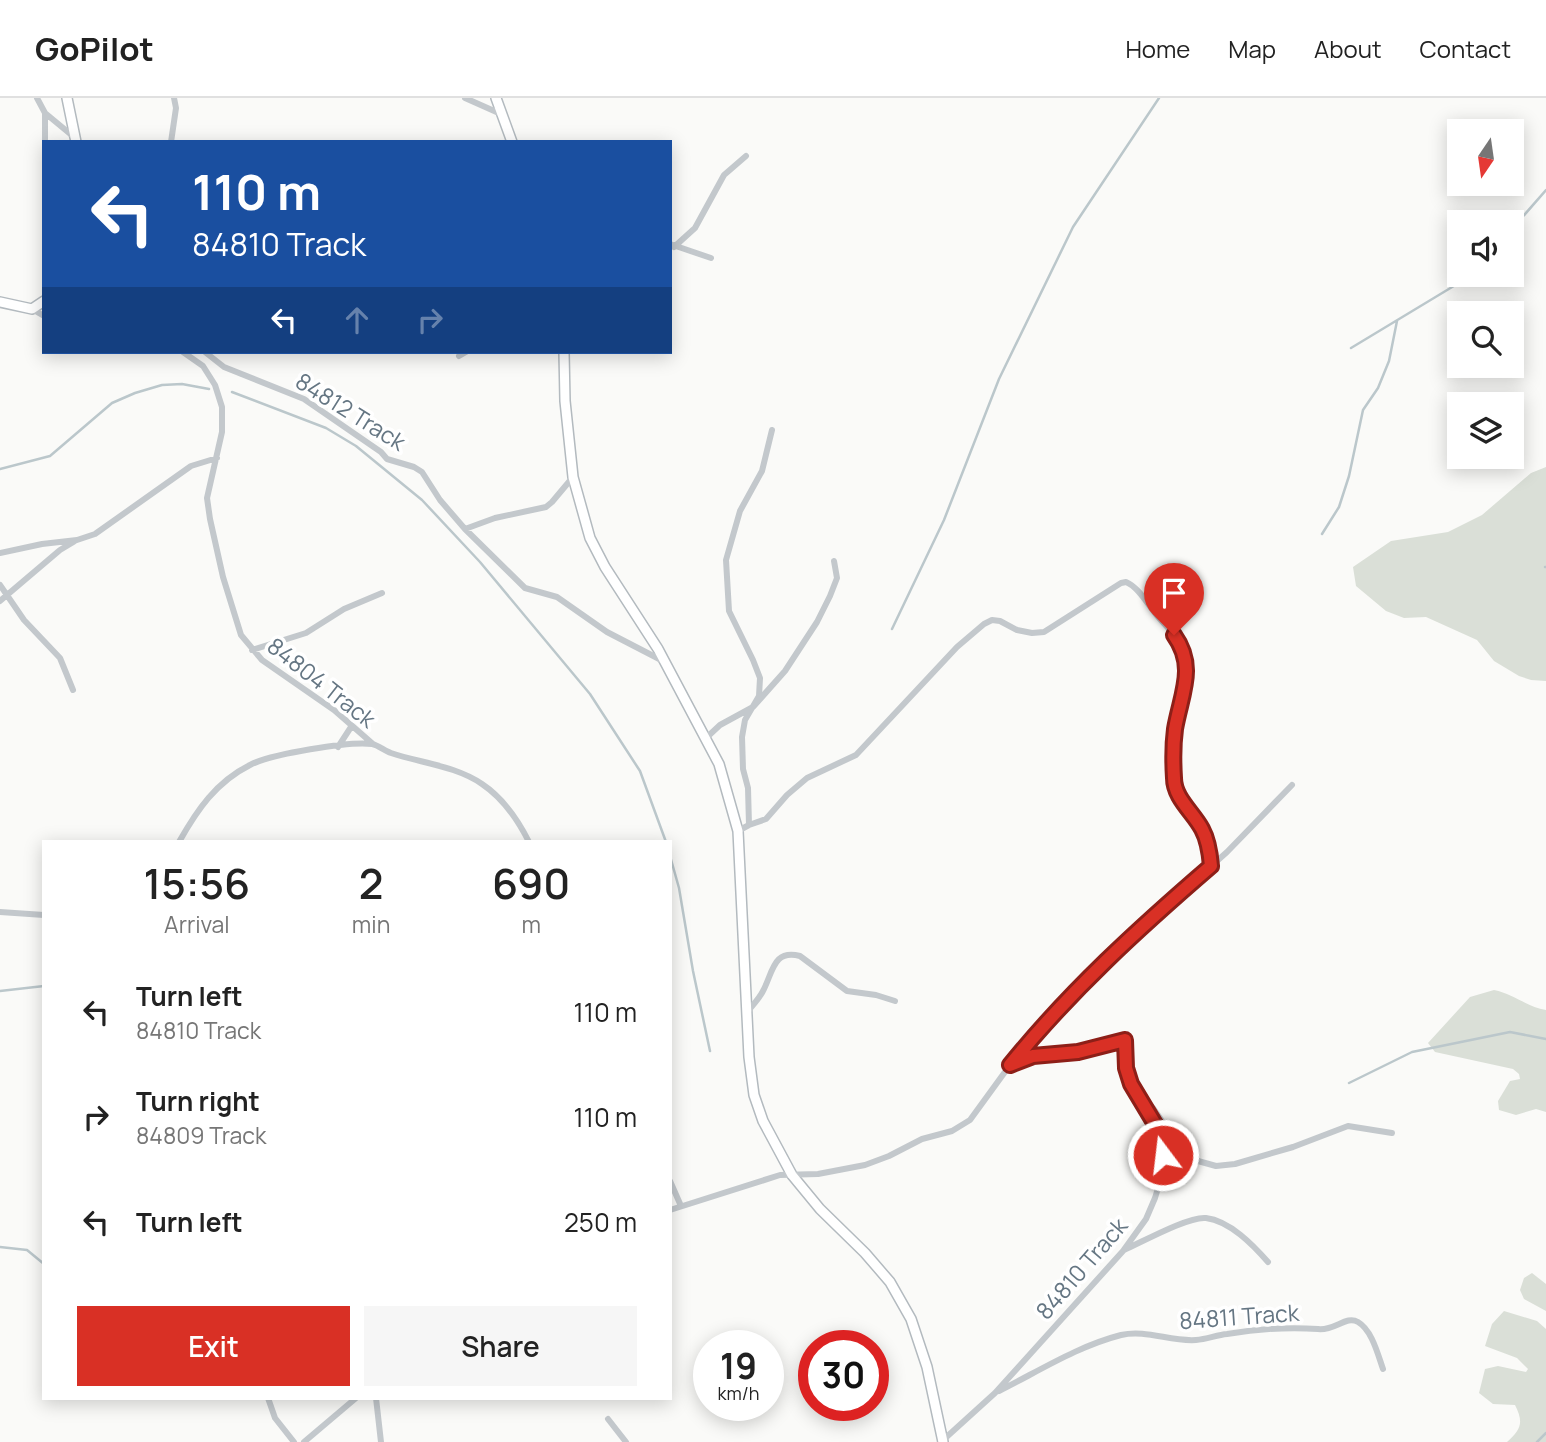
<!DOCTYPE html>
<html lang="en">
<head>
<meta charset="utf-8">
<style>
  body { margin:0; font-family:Manrope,sans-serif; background:#f6f6f6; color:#222; height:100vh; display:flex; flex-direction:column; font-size:26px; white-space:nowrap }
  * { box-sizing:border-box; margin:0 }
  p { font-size:23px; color:#767676 }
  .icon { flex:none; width:38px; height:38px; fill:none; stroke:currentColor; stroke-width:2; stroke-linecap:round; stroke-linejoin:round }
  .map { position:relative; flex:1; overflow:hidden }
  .details { position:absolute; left:42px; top:742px; width:630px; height:560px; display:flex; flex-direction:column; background:#fff; border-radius:0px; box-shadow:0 4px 18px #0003 }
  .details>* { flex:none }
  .banner { position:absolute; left:42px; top:42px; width:630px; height:214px; border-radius:0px; box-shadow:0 4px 18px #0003; background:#1a4fa0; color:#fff; overflow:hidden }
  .needle { width:46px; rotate:193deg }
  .controls { position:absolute; left:1447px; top:21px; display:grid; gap:14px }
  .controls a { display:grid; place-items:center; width:77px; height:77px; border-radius:0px; background:#fff; box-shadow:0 4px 18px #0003; font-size:35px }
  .speed { position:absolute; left:693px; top:1232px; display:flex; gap:14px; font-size:35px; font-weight:700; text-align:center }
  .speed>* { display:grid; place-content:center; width:91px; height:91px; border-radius:50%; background:#fff; box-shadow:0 4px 18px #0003; line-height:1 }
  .speed small { font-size:18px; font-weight:400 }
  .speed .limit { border:10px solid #d22; background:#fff; color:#111 }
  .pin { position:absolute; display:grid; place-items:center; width:60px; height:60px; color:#fff; margin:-72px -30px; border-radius:50% 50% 50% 0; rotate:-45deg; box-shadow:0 0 7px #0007 }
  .pin .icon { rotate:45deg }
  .me { position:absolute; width:77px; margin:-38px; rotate:345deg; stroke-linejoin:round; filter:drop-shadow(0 0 5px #0008) }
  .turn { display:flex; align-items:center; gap:24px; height:147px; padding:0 35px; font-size:32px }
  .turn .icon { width:91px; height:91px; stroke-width:2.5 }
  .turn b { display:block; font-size:49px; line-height:60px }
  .lanes { display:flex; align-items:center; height:66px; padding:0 35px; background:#0003; justify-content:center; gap:35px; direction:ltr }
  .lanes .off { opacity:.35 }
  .eta { display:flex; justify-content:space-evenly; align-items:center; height:119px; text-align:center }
  .eta b { font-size:42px; font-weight:600; line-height:49px }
  .action { display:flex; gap:14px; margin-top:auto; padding:14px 35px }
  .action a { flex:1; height:80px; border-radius:0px; background:#d93025; color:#fff; font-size:28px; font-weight:600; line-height:80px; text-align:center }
  .action a+a { background:#f6f6f6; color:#222 }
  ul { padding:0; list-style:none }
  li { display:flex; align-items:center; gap:21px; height:105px; padding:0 35px }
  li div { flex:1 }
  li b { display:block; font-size:26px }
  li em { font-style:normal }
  header { display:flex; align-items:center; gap:42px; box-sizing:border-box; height:98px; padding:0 35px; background:#fff; border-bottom:2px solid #e0e0e0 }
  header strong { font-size:33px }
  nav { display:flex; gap:38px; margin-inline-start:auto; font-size:24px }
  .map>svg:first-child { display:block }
</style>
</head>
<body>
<header>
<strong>GoPilot</strong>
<nav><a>Home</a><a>Map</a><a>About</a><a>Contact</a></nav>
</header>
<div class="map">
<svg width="1546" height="1344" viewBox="0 0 1546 1344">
  <rect width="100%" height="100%" fill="#fafaf8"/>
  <!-- green -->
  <path fill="#dadfd7" d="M 1546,369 L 1546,583 L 1531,582 L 1519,578 L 1494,563 L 1477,542 L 1426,519 L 1404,520 L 1386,513 L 1356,488 L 1353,469 L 1391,443 L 1448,434 L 1482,417 L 1531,375 Z
    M 1494,892 C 1514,896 1527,909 1546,912 L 1546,1014 L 1536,1011 L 1516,1017 L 1499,1012 L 1498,1003 L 1510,983 L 1520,981 L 1519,976 L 1513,971 L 1435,954 L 1428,945 L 1470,899 Z
    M 1532,1175 L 1546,1186 L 1546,1213 L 1524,1201 L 1520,1192 L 1524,1180 Z
    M 1504,1213 L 1537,1223 L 1546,1231 L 1546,1344 L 1507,1344 C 1521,1331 1524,1325 1515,1307 L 1493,1306 L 1479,1295 L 1485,1271 L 1498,1268 L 1526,1274 L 1528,1271 L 1517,1260 L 1485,1248 L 1492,1226 Z"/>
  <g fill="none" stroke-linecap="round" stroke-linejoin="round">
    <!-- stream -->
    <path stroke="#bbc7cb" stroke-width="2.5" d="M 1512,131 L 1546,92
      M 1351,250 L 1472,177
      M 232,294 L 326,330 L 356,348 L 422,402 L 480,464 L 590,596 L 640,673 L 666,744
      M 0,371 L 50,358 L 112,305 L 135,295 L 162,287 L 182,286 L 209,291
      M 1322,436 L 1339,409 L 1349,378 L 1363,312 L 1378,290 L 1389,263 L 1397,223
      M 1545,469 L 1546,469
      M 892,531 L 944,422 L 999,281 L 1073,129 L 1159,0
      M 670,758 L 679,790 L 693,873 L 710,953
      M 0,893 L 44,888
      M 1349,985 L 1412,954 L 1510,934 L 1546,941
      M 0,1149 L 27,1152 L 44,1166
      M 1537,1344 L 1546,1335"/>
    <defs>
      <path id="secondary" d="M 67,0 L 76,44
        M 496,0 L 512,44
        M 0,204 L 32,211 L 44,203
        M 564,254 L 565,303 L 573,379 L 590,440 L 605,469 L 658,551 L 719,666 L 738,733 L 749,959 L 754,997 L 763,1023 L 792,1077 L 820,1111 L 865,1155 L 890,1184 L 911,1221 L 927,1269 L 943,1344"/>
    </defs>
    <!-- secondary casing -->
    <use href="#secondary" stroke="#b3babf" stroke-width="12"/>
    <!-- street -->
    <path stroke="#c3c8cc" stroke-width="6" d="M 37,0 L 45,15 L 74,39
      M 465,0 L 501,16
      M 45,44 L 45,15
      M 171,44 L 176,10 L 174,0
      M 670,146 L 711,160
      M 674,149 L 695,130 L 724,77 L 746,58
      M 32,211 L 44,218
      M 183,254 L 203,268 L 215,287 L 222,309 L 222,334 L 207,400 L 210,421 L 223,479 L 241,537 L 262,562 L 334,612 L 373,646
      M 205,254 L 224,269 L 304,301 L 381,354 L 387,361 L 414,369 L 422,374 L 440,402 L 465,431 L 525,490 L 557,499 L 607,534 L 665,564
      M 459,258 L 466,254
      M 465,431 L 495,420 L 546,409 L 552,404 L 573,379
      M 0,455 L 42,446 L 77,442 L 95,436 L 191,368 L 217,360
      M 0,487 L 24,522 L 60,560 L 73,592
      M 0,503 L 60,452 L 75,443
      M 252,552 L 306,535 L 344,511 L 382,495
      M 705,641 L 720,627 L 753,609 L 785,573 L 817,524 L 830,498 L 837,480 L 834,463
      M 338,649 L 351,629
      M 749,727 L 766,721 L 787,697 L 807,680 L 856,657 L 957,549 L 984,526 L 992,522 L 1000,523 L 1017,532 L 1032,535 L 1044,534 L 1121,485 L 1126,484 C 1138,489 1147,505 1155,515 C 1163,526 1176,536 1182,548 C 1200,584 1161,649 1175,692 C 1178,698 1183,703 1187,709 C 1200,728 1209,745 1211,768
      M 738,733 L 749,727 L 748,690 L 743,671 L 742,639 L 745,622 L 759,598 L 760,580 L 753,562 L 729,513 L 726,462 L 740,413 L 762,373 L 772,332
      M 179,744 C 197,712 216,684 250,667 C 271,656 349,643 372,646 C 378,647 385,653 391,655 C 421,665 456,668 482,686 C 503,700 518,722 529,744
      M 0,814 L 44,817
      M 747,914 C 754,906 760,900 764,891 C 773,873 774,851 800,858 L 847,893 L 876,897 L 895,903
      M 1144,1003 L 1153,1010 L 1182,1052 L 1198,1063 L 1216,1068 L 1235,1066 L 1293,1049 L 1348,1028 L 1392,1035
      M 670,1083 L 681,1108
      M 670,1112 L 780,1077 L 818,1076 L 865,1067 L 889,1058 L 922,1041 L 952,1033 L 970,1022 L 1010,967 L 1056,912 L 1116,853 L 1227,754 L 1292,687
      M 1124,1152 C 1142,1144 1189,1118 1206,1120 C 1230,1123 1253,1147 1268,1164
      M 999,1293 C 1039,1273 1078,1248 1121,1237 C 1146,1231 1171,1244 1196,1242 C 1207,1241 1217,1237 1227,1236 C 1257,1231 1289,1229 1318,1231 C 1335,1233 1346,1217 1358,1224 C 1372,1232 1378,1257 1383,1271
      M 268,1300 L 275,1320 L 294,1344
      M 376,1300 L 381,1344
      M 608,1321 L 626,1344
      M 304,1344 L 356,1300
      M 941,1344 L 995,1295 L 1123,1153 L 1146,1121 L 1155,1100 L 1161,1080 L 1163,1057 L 1158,1031 L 1131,986 L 1126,970 L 1125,942 L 1078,954 L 1033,958 L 1012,966"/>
    <!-- secondary -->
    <use href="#secondary" stroke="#fff" stroke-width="9"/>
  </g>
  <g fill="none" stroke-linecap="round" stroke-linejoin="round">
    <defs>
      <path id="route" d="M 1163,1057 L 1158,1031 L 1131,986 L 1126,970 L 1125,942 L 1078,954 L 1033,958 L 1010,967 C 1070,893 1139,830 1211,768 C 1210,756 1208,742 1202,731 C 1193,714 1174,700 1174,680 C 1173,664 1173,646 1175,631 C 1181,596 1197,569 1174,537"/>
    </defs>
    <!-- route casing -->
    <use href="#route" stroke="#8d1f18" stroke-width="18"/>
    <!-- route -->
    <use href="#route" stroke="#d93025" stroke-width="12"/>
  </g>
  <g text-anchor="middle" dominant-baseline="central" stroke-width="7" stroke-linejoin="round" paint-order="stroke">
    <!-- street labels -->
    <g font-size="23" fill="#657683" stroke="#fff">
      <text transform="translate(351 313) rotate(32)">84812 Track</text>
      <text transform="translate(322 584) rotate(38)">84804 Track</text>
      <text transform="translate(1081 1170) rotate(-49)">84810 Track</text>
      <text transform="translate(1239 1218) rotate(-4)">84811 Track</text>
    </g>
  </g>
</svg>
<div class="controls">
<a><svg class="needle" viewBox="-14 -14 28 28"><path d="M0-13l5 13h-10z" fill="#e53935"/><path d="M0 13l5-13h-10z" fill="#767676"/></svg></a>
<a><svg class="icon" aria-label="sound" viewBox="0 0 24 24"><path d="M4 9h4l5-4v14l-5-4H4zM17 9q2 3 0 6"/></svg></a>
<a><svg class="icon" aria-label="search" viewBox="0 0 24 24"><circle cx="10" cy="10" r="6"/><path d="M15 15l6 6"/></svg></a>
<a><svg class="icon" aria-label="layers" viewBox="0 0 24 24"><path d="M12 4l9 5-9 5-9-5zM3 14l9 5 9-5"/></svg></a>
</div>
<div class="speed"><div>19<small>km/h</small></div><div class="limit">30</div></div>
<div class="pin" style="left:1174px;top:537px;background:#d93025"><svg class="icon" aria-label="arrive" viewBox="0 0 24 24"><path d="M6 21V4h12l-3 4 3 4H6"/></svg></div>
<svg class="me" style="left:1163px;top:1057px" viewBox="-20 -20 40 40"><circle r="17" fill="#d93025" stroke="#fff" stroke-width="3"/><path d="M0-11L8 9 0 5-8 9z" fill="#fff"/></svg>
<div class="banner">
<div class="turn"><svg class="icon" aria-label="left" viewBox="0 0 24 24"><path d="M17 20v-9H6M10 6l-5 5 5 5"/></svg><div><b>110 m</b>84810 Track</div></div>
<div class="lanes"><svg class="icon" aria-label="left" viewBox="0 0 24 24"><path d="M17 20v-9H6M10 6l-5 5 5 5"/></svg><svg class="icon off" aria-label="ahead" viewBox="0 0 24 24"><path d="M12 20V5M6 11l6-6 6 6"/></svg><svg class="icon off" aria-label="right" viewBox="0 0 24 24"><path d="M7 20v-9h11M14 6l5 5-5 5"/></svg></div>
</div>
<section class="details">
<div class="eta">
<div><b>15:56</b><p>Arrival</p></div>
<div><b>2</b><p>min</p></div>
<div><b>690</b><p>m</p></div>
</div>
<ul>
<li><svg class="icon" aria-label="left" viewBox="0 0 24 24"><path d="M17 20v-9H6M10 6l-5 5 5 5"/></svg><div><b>Turn left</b><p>84810 Track</p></div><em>110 m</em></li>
<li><svg class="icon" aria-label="right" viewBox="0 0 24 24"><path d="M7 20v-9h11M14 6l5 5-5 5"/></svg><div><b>Turn right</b><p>84809 Track</p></div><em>110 m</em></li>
<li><svg class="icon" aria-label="left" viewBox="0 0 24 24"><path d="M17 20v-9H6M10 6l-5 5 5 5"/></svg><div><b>Turn left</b></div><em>250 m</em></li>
</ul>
<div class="action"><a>Exit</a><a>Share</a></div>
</section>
</div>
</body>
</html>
